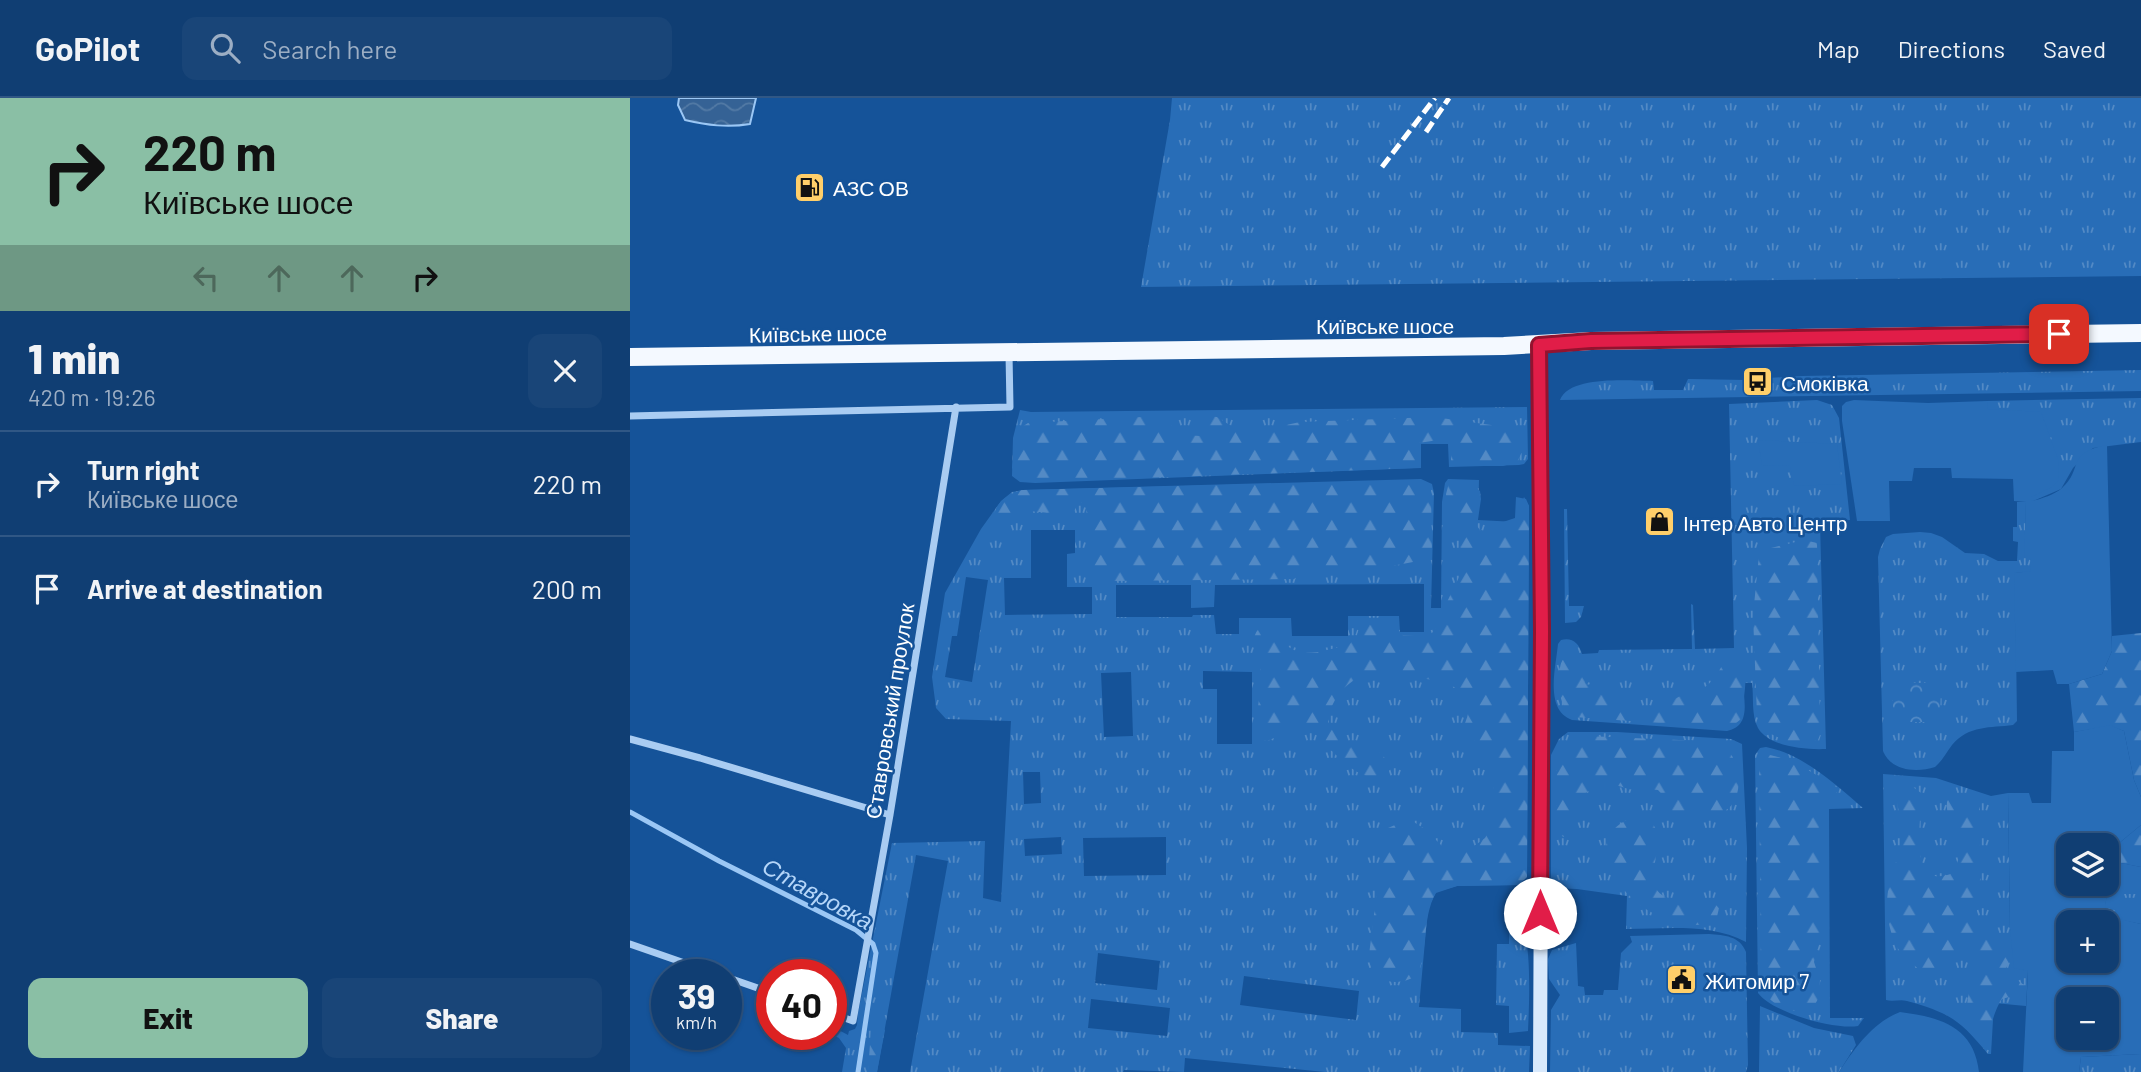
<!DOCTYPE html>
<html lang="en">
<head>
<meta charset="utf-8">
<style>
  body { margin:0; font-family:Barlow,sans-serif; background:#194578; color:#f1f3f6; height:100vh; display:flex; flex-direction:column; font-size:26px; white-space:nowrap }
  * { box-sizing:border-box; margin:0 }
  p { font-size:23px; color:#9caec4 }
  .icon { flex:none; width:38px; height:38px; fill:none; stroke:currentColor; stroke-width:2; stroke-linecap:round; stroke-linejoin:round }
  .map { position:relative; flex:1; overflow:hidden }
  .side { display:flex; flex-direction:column; background:#103e73; width:630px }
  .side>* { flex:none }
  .hud { background:#8abfa5; color:#111; overflow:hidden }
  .tools { position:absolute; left:1426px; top:735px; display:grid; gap:14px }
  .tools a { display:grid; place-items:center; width:63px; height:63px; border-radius:14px; background:#103e73; box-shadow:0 2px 5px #0004,0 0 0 2px #305785; font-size:35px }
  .speed { position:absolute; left:21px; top:861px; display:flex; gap:14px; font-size:35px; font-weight:700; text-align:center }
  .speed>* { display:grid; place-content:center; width:91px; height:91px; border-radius:50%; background:#103e73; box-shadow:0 2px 5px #0004,0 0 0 2px #305785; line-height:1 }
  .speed small { font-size:18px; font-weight:400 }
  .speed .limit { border:10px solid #d22; background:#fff; color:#111 }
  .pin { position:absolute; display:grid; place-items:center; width:60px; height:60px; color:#fff; margin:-30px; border-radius:14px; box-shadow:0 4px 10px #0006 }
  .me { position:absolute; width:77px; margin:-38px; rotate:0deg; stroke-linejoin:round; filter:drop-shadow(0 0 5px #0008) }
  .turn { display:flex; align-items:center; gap:24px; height:147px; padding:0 28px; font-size:32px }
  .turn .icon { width:91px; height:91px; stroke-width:2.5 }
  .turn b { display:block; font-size:49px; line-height:60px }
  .lanes { display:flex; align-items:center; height:66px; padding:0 28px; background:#0003; justify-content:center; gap:35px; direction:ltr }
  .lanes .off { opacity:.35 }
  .round { display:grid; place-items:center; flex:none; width:74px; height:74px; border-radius:14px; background:#194578 }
  .headline { display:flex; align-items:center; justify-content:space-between; height:119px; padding:0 28px }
  h1 { font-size:42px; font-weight:800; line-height:52px }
  .cta { display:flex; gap:14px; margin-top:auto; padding:14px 28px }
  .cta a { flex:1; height:80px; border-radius:14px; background:#8abfa5; color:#111; font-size:28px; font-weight:800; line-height:80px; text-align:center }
  .cta a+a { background:#194578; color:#f1f3f6 }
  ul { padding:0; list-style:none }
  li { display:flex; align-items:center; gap:21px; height:105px; padding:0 28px; border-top:2px solid #305785 }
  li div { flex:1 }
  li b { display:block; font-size:26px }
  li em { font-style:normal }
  header { display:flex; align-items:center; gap:42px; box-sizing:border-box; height:98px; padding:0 35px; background:#103e73; border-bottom:2px solid #305785 }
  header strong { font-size:33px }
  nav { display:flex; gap:38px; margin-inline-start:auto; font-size:24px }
  .search { width:490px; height:63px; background:#194578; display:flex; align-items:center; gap:18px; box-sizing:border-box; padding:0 24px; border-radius:14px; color:#9caec4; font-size:26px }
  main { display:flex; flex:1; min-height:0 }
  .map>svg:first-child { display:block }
</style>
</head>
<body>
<header>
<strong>GoPilot</strong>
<div class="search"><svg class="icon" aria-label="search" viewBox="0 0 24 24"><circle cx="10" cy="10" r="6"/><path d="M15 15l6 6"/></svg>Search here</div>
<nav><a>Map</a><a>Directions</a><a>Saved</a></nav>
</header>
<main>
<section class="side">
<div class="hud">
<div class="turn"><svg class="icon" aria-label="right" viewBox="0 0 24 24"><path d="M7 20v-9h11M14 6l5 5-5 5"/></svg><div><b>220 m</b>Київське шосе</div></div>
<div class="lanes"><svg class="icon off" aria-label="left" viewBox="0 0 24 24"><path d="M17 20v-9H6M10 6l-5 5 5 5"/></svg><svg class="icon off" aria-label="ahead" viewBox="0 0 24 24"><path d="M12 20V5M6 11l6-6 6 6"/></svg><svg class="icon off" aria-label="ahead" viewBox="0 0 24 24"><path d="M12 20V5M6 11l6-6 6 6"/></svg><svg class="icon" aria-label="right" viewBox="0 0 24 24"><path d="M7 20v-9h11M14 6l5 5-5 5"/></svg></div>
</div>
<div class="headline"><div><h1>1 min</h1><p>420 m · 19:26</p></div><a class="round"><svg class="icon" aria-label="close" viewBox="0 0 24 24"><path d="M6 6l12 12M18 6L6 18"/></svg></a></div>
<ul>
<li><svg class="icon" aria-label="right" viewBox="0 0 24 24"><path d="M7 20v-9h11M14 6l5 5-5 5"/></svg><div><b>Turn right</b><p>Київське шосе</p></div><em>220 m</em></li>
<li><svg class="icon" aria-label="arrive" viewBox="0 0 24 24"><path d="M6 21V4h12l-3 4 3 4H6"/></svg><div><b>Arrive at destination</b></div><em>200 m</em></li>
</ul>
<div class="cta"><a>Exit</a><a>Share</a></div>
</section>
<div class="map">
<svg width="1511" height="974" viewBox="0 0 1511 974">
  <defs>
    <pattern id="grass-tufts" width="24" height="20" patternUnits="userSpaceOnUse" patternTransform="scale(1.75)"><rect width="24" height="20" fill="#286db7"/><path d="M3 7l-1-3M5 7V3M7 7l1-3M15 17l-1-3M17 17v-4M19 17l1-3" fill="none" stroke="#538ac5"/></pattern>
    <pattern id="forest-firs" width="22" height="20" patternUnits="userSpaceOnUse" patternTransform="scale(1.75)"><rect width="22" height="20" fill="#286db7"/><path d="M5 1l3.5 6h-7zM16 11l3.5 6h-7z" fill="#538ac5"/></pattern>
    <pattern id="park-crowns" width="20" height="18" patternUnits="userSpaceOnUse" patternTransform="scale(1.75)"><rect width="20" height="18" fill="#286db7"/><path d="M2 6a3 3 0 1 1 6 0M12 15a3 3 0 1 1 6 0" fill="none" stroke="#538ac5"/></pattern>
    <pattern id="water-waves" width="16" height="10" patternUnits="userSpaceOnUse" patternTransform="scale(1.75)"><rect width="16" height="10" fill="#356295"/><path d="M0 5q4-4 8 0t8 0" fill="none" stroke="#537aa5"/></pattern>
  </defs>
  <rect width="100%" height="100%" fill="#155399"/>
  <!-- grass -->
  <path fill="url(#grass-tufts)" fill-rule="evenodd" d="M 542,0 L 1511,0 L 1511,178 L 511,189 L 540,22 Z
    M 1511,272 L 1511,293 L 930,302 C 940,277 1000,283 1023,283 L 1024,292 L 1053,292 L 1058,281 L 1116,282 L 1117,291 L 1134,291 L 1134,284 L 1138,280 L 1172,278 Z
    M 1511,300 L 1511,344 L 1463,350 L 1443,370 L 1431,391 L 1401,404 L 1357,311 L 1357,303 Z
    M 1187,302 L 1202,307 L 1209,320 L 1220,422 L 1190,425 L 1196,651 C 1176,652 1139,649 1128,630 C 1121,617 1124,599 1122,585 L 1113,585 C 1114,604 1121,628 1097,633 L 942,622 C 914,612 926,569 928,546 L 931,542 C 942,539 949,545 952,556 L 968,555 L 969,552 L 1062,551 L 1061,506 L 1063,507 L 1065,551 L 1104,550 L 1099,306 Z
    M 897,309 L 898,361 L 894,366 L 889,367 L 819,369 L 818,346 L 791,346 L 791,370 L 405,385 L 390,384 L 382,378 L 383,340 L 390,312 L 401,314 Z
    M 791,381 L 802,386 L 804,395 L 801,510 L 811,510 L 812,404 L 815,385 L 818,381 L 849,382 L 848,422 L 886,424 L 894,399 L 899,408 L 897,779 L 888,787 L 827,788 L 806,795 L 798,810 L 789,909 L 831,911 L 831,934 L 868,935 L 868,947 L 900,948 L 899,974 L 695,974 L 555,960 L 554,974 L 494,972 L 493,974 L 280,974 L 318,763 L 286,757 L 247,974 L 212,974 L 216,950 L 209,940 L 201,936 L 201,928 L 218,937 L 219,933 L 225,931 L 227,927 L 228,915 L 262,745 L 355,743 L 353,800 L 371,804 L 381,623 L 316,621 L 306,610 L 302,579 L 315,495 L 351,431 L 371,403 L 382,394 L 393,392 ZM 401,432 L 445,432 L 445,455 L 437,456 L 437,489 L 462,489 L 462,516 L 375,517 L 374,480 L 401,480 ZM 336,479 L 358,482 L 342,584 L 315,579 L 322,538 L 327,538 ZM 794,486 L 794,534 L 770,534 L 769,518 L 718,518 L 718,538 L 662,538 L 661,520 L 609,520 L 609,536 L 586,536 L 584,517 L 563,517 L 562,519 L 486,519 L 486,487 L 561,487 L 561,510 L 584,509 L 585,487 ZM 573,573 L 622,574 L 622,646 L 587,646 L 587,591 L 573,591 ZM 501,574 L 503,638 L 474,639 L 471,575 ZM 393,674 L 410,674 L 411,705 L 394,706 ZM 431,739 L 432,756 L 395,758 L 394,741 ZM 536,739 L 536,777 L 454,778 L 453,740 ZM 468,855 L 530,863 L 527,892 L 465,885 ZM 614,878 L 729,893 L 726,922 L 610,907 ZM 461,901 L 540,910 L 537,938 L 458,930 Z
    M 1387,404 L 1396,404 L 1395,460 L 1401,459 L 1401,474 L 1385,475 L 1387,623 L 1383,627 C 1360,630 1339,627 1322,647 C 1316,655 1312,663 1305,669 C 1286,675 1261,673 1253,653 L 1248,459 L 1250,451 L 1256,439 L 1263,436 L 1290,434 L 1301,435 L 1312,439 L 1335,455 L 1354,456 L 1368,463 L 1387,463 L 1388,444 L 1383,443 L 1383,429 L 1387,429 Z
    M 934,411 L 937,411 L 939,508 L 954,508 L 951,519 L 946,524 L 935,525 Z
    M 938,634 L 987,634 L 1101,641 L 1112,646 L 1117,750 L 1116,844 C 1080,825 1037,831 996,831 L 997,798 L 947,791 L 921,790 L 921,657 L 929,641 Z
    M 1136,649 C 1173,656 1206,687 1233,710 L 1199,711 L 1200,920 L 1234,920 L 1228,928 C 1205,932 1143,915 1128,895 L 1125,657 L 1130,650 Z
    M 1253,676 L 1306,680 L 1361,698 L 1378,695 L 1380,831 L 1398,873 L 1396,908 L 1364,905 L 1361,956 L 1358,956 C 1330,922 1320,915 1277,903 C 1270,901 1263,904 1256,902 Z
    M 1477,796 L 1511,796 L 1511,826 L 1473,818 Z
    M 879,819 C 885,822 889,824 892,829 C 902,847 899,910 898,933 L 879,935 L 879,908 L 866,907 L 867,846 L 879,846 Z
    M 1079,836 C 1094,837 1110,838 1116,854 L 1118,967 L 1116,974 L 920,974 L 921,912 L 930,897 L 919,881 L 918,861 L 922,852 L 946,845 L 948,888 L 954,889 L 955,897 L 973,897 L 974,892 L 988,892 L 991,855 L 1002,844 L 1000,838 Z
    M 1130,908 L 1184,930 L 1223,938 L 1226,947 L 1209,974 L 1129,974 Z
    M 1511,956 L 1511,974 L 1449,974 L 1451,959 Z"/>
  <!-- forest -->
  <path fill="url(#forest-firs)" d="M 576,318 L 587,319 L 614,336 L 670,324 L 804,319 L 861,327 L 888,339 L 893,350 L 888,364 L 873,368 L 821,368 L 821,345 L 808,342 L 789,345 L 788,369 L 784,370 L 409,384 L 390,378 L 382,370 C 385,351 379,336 398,325 L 512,319 L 526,320 L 538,325 L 555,337 L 570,338 L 574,332 L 573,322 Z
    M 786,382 L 798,386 L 801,392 L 802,457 L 799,461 L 735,473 L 707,468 L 687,470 L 673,474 L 664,481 L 483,483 C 474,487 470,487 461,481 L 456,407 L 453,404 L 448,405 L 442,418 C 425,418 407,411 390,414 C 378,416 376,427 366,427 C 358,409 378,395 393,392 Z
    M 827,382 L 838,383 L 850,393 L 851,401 L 847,428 L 856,440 L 863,437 L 870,425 L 885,420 L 886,399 L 896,401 L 899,408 L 897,779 L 888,787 L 827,788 L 806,794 C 791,823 799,851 787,878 C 771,886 758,886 743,877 L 739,857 L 753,744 L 758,730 L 779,721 L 795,731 L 819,755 L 836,754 L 855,740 L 863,727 L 864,665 L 851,647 L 840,640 L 834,628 C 837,620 841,611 837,602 C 828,580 783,580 763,577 C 754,577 744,573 736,576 C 716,583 699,604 698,624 C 702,630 708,638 714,641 C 735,651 750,643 760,671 L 755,681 C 719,682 701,647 676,628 C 650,626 655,641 633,643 C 620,631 633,592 631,574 C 630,561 620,550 625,537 C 629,527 637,526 647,525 L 653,531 L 654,545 C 674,564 695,550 718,548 L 727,537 L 729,530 L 738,523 L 758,521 L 773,537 L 785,538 L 802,535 L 815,517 L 817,504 L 834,469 L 828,429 L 817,410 L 816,396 L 819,385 Z
    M 1174,442 L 1187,445 L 1190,637 L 1188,642 L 1168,647 L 1154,642 L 1141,636 L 1127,617 L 1123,517 L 1129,457 L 1133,452 Z
    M 1511,535 L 1511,699 L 1504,682 L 1494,633 L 1480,628 L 1444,634 L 1439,586 L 1472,576 L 1482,553 L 1482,538 Z
    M 1102,555 L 1109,555 C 1121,571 1113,602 1111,621 L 1100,630 L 944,619 C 927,609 926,579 932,562 L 938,559 L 946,560 C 951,566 952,578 956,586 C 961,587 968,588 972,590 C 981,596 982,611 994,614 C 1023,621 1035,603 1060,594 C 1065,592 1071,592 1075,589 C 1088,580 1091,565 1102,555 Z
    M 957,638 L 1072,643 C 1081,645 1091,648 1098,653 C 1111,665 1113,698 1099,710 C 1085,721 1054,717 1039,712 L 1038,703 L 1028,692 C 1021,691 1014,693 1006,692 C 998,692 992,688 984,687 C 972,685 951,695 944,705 C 937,714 942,727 939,737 L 934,739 L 928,736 L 926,726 L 927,658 C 935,644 942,641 957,638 Z
    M 1140,657 L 1163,663 L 1208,690 L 1209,693 L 1198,700 L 1193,707 L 1188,722 L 1193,751 L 1197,810 L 1184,864 L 1190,882 L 1189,899 L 1182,912 C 1165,918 1137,906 1131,889 L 1129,665 Z
    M 1273,689 L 1283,689 L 1291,695 C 1293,718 1275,795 1323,775 C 1326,768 1330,759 1330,752 C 1329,735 1312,715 1318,701 L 1331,702 L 1349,706 L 1351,783 L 1346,795 L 1347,818 L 1359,831 L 1376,840 L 1381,862 L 1374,873 L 1374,877 L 1395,887 L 1389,896 L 1372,901 C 1364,912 1362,929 1355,937 C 1319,936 1348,875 1345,855 L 1335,850 C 1323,854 1321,872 1308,873 C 1267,877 1253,824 1258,793 C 1260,774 1270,759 1272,741 C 1274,724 1265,709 1267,693 Z
    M 1007,718 C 1052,728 1006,780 1032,797 C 1047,806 1070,805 1086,807 L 1089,810 L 1086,823 C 1022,849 926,743 1007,718 Z
    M 1511,727 L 1511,769 L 1490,765 L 1488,746 Z
    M 247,926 L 255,932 L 247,974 L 238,974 L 241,932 L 243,927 Z"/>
  <!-- park -->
  <path fill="url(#park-crowns)" d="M 1263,585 L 1311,585 L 1310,624 L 1263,624 Z"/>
  <!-- garden -->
  <path fill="#286db7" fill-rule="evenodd" d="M 1224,302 L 1298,305 L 1357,303 L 1358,311 L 1411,314 L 1428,361 L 1429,382 L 1422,389 L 1401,399 L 1401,403 C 1411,401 1424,397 1432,390 C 1454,371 1435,355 1477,347 L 1482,553 L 1472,576 L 1439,586 L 1427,586 L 1423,572 L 1386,574 L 1384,475 L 1401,473 L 1400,460 L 1394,460 L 1396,404 L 1384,403 L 1383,381 L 1322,380 L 1321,370 L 1284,370 L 1282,383 L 1259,383 L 1260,423 L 1227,423 L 1212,323 L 1212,308 L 1216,304 Z
    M 1128,342 L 1207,346 L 1212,386 L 1164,388 L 1160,368 L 1132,367 Z
    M 1480,627 L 1494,633 L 1504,682 L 1511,699 L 1511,727 L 1488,746 L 1491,765 L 1511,769 L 1511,796 L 1477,796 L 1474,817 L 1511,826 L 1511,956 L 1451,959 L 1449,974 L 1393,974 L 1398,873 L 1384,870 L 1380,831 L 1378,695 L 1399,695 L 1402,705 L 1421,705 L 1422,653 L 1444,653 L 1444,634 ZM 1438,747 L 1477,747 L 1477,786 L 1438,786 ZM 1438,824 L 1477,824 L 1477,863 L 1438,863 ZM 1438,901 L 1477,901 L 1477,940 L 1438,940 Z
    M 1270,914 C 1309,919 1344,928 1349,974 L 1209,974 C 1224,951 1243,924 1270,914 Z"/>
  <!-- water -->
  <path fill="url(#water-waves)" stroke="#9bc7f5" stroke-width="2" d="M 49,0 L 126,0 L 120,26 C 97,30 77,27 55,22 L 48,7 Z"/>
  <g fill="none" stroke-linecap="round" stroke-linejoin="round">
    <!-- stream -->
    <path stroke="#9bc7f5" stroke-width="5" d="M 0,714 L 89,763 L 226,832 L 243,846 L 246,855 L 228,974"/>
    <!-- street -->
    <path stroke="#a9ccf2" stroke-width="7" d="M 0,318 L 380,309 L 379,256
      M 0,641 L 70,660 L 260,717
      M 0,846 L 89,877
      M 96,879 L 142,895
      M 201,915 L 223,923 L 260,717 L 326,309"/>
    <!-- secondary -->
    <path stroke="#d8e9fc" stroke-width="14" d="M 909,246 L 912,533 L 910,974"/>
    <!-- primary -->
    <path stroke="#f4f9ff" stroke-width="18" d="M 0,259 L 874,248 L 961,243 L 1511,235"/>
    <!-- rail -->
    <path stroke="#fff" stroke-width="5" stroke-dasharray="12 5" stroke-linecap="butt" d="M 796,34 L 819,0
      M 752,69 L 805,0"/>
  </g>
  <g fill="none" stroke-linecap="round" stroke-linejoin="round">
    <defs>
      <path id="route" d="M 910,815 L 912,533 L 909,247 L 961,243 L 1429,236"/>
    </defs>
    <!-- route casing -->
    <use href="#route" stroke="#92132f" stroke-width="18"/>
    <!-- route -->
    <use href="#route" stroke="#e11d48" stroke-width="12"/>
  </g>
  <!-- icons -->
  <defs>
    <symbol id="fuel-square" viewBox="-11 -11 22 22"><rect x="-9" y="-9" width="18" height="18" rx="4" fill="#ffcf6a" stroke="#155399"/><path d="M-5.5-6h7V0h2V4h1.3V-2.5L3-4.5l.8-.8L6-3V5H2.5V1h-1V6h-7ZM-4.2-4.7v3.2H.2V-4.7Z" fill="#111"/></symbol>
    <symbol id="bus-square" viewBox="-11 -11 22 22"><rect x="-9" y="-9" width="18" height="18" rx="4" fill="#ffcf6a" stroke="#155399"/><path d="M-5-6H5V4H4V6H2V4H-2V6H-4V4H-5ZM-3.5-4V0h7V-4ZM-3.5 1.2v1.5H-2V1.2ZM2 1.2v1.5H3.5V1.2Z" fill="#111"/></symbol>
    <symbol id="shop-square" viewBox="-11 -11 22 22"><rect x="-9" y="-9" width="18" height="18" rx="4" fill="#ffcf6a" stroke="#155399"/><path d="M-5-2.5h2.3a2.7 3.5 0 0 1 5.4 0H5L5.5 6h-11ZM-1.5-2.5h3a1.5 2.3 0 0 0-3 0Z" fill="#111"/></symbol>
    <symbol id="civic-square" viewBox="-11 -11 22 22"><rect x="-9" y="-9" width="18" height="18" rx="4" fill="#ffcf6a" stroke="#155399"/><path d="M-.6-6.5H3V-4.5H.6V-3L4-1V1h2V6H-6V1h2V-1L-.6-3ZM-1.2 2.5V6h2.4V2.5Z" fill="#111"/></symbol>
  </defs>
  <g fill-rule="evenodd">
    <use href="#fuel-square" x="162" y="72" width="35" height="35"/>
    <use href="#bus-square" x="1110" y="266" width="35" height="35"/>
    <use href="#shop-square" x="1012" y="406" width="35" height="35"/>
    <use href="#civic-square" x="1034" y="864" width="35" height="35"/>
  </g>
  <g text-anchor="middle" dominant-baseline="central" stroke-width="5" stroke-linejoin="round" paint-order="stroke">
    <!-- poi labels -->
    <g font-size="21" fill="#fff" stroke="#155399" text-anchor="start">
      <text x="203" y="89">АЗС ОВ</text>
      <text x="1151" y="284">Смоківка</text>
      <text x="1053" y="424">Інтер Авто Центр</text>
      <text x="1075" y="882">Житомир 7</text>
    </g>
    <!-- street labels -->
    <g font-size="21" fill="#fff" stroke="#155399">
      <text x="755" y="227">Київське шосе</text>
      <text transform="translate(188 235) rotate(-1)">Київське шосе</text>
      <text transform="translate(259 613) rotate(-81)">Ставровський проулок</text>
    </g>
    <!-- water labels -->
    <g font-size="23" font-style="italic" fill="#b5d6f9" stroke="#155399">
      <text transform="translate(188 795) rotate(29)">Ставровка</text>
    </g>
  </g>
</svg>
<div class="tools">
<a><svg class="icon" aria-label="layers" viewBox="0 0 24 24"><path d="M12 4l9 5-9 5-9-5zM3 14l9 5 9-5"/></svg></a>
<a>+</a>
<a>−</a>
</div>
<div class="speed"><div>39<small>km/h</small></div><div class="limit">40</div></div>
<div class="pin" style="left:1429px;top:236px;background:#d93025"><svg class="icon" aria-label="arrive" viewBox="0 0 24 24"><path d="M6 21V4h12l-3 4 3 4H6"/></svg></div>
<svg class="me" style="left:910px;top:815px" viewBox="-20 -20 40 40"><circle r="19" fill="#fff"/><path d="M0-13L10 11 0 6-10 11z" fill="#e11d48"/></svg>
</div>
</main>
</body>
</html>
